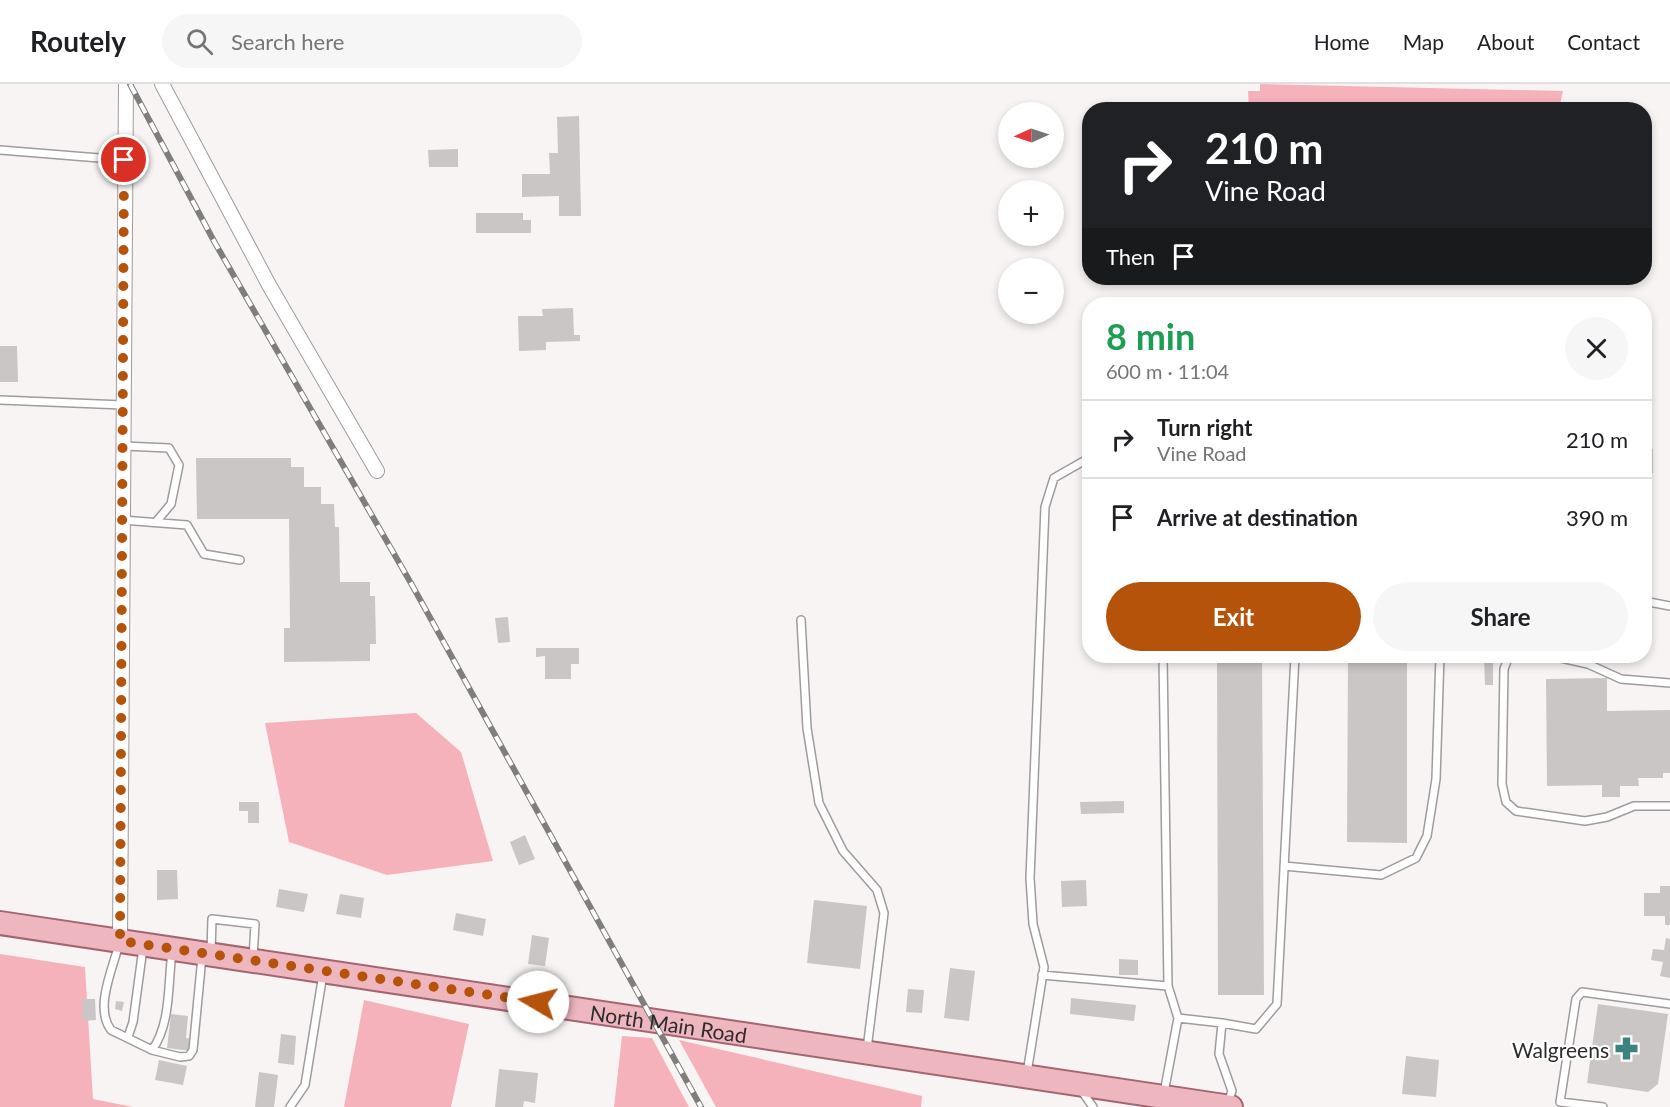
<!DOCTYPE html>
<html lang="en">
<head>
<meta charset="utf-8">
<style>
  body { margin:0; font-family:Lato,sans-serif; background:#f6f6f6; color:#202124; height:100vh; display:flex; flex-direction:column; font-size:22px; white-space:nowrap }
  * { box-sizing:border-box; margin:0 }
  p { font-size:20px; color:#757577 }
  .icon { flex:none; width:33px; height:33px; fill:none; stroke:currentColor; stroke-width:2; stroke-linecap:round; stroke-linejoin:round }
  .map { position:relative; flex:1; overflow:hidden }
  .sheet { position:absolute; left:1082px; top:213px; width:570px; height:366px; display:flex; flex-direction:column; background:#fff; border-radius:24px; box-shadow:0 3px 9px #0003 }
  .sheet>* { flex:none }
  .guide { position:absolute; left:1082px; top:18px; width:570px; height:183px; border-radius:24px; box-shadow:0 3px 9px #0003; background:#202124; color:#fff; overflow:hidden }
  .needle { width:39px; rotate:267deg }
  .buttons { position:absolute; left:998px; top:18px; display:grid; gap:12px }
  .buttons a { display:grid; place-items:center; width:66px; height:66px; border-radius:50%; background:#fff; box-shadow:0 3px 9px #0003; font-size:30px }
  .pin { position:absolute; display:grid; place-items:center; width:51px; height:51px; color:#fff; margin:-26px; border:3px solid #fff; border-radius:50%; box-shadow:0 2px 6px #0007 }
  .me { position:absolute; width:66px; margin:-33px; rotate:278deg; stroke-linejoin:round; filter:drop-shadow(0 0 4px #0008) }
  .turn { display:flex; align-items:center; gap:21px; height:126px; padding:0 24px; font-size:27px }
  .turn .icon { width:78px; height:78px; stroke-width:2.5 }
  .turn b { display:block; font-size:42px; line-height:51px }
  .then { display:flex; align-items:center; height:57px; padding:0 24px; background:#0003; gap:12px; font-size:22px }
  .round { display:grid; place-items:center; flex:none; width:63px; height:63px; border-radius:32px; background:#f6f6f6 }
  .summary { display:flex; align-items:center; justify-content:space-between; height:102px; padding:0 24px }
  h1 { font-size:36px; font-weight:700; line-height:45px; color:#1e9e55 }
  .cta { display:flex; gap:12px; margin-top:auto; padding:12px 24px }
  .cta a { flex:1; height:69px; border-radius:36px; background:#b45309; color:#fff; font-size:24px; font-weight:700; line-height:69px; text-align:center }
  .cta a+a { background:#f6f6f6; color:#202124 }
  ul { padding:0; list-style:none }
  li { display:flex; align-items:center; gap:18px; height:78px; padding:0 24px; border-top:2px solid #e0e0e0 }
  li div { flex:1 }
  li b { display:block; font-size:22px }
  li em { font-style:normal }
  header { display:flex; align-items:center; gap:36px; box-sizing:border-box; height:84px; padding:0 30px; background:#fff; border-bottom:2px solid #e0e0e0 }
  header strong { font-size:28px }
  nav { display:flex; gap:33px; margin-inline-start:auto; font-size:21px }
  .search { width:420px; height:54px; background:#f6f6f6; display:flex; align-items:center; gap:15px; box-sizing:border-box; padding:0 21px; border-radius:33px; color:#757577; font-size:22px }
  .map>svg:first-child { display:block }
</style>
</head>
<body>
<header>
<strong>Routely</strong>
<div class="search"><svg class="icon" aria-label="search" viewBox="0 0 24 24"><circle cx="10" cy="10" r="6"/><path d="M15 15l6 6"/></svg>Search here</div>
<nav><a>Home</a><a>Map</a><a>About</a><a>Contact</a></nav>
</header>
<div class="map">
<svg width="1670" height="1023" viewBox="0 0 1670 1023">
  <rect width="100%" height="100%" fill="#f8f4f4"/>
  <!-- green -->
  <path fill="#f5b2bb" d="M 1260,0 L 1563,7 L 1559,25 L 1249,25 L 1248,7 L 1260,7 Z
    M 416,629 L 461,668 L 493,777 L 387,791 L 289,758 L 265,639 Z
    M 0,870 L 85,883 L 93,1015 L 133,1023 L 0,1023 Z
    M 364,916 L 469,940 L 451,1023 L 344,1023 Z
    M 622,952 L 652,954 L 689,1023 L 614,1023 Z
    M 679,956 L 922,1012 L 921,1023 L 716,1023 Z"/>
  <!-- building -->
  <path fill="#cbc6c6" d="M 579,32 L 581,132 L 559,132 L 559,112 L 522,113 L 522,90 L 550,90 L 549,69 L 558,69 L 557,33 Z
    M 458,65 L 458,83 L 429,83 L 428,66 Z
    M 476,129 L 523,129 L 523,136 L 531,136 L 531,149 L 476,149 Z
    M 573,224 L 574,251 L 580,251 L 580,257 L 546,258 L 546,266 L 519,267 L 518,232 L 543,232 L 542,225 Z
    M 0,262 L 17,262 L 18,298 L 0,298 Z
    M 1644,365 L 1653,365 L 1653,389 L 1644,389 Z
    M 196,374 L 291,374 L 291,383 L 304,383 L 304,403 L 321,403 L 321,420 L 334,420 L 335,443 L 339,443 L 340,498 L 370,498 L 370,512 L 375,512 L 376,560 L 370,560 L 370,577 L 284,578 L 284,544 L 290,544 L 289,435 L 197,435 Z
    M 1084,486 L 1089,486 L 1089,546 L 1085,546 Z
    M 508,533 L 510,558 L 498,559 L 495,534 Z
    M 536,564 L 579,564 L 579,580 L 571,580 L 571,595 L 545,595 L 545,572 L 536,573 Z
    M 1217,572 L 1262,572 L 1264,911 L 1218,911 Z
    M 1348,572 L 1407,572 L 1407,759 L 1347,758 Z
    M 1484,572 L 1493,572 L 1493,601 L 1485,601 Z
    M 1607,594 L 1607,627 L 1670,626 L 1670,689 L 1663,689 L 1663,694 L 1638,694 L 1639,702 L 1620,702 L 1620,713 L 1602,713 L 1602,701 L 1547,702 L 1546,595 Z
    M 1124,717 L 1124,729 L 1081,730 L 1080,718 Z
    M 239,718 L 259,718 L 259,739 L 248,739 L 248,727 L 239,727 Z
    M 525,751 L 535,775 L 519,781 L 510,758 Z
    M 157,786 L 177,786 L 178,815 L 157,816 Z
    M 1086,796 L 1087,822 L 1062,823 L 1061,797 Z
    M 1660,802 L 1670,802 L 1670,841 L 1665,841 L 1665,832 L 1644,832 L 1644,809 L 1660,809 Z
    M 279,805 L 308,810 L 304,828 L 276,823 Z
    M 340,810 L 364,814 L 361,834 L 336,830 Z
    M 814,816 L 867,822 L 860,885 L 807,879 Z
    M 456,829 L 486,835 L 483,852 L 453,846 Z
    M 532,851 L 549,854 L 545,882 L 528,880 Z
    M 1666,854 L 1670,855 L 1670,894 L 1660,892 L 1663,878 L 1651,876 L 1653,865 L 1664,866 Z
    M 1119,875 L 1138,876 L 1138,891 L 1119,891 Z
    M 950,884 L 975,887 L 969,937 L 944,934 Z
    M 908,905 L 924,906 L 922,929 L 906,928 Z
    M 1071,914 L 1136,921 L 1134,937 L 1070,930 Z
    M 82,915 L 95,915 L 96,936 L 83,937 Z
    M 116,917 L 124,918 L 122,927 L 115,925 Z
    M 1598,920 L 1668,930 L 1658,1000 L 1648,1008 L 1587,999 Z
    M 171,930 L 188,932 L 186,954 L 193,955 L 191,967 L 167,964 Z
    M 281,950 L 296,952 L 294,981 L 278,979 Z
    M 1406,972 L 1439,976 L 1436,1013 L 1402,1010 Z
    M 159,976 L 187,982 L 183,1001 L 155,996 Z
    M 499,985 L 538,989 L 535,1019 L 524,1017 L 523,1023 L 495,1023 Z
    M 259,988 L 278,991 L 274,1023 L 255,1023 Z"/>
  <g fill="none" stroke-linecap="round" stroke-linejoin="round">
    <defs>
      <path id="lane" d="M 0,66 L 124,76
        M 0,316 L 123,321
        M 123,362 L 169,364 L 179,381 L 171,420 L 156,438
        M 122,436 L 187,441 L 204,470 L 240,476
        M 1644,517 L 1670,522
        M 801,536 L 807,644 L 819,719 L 843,767 L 877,806 L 884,829 L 867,965
        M 1163,572 L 1168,902 L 1178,934 L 1164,1009
        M 1509,572 L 1504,585 L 1502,700 L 1506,718 L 1516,727 L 1585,737 L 1607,733 L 1634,722 L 1670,722
        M 1552,572 L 1588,580 L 1621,595 L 1670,599
        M 1284,782 L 1381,791 L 1416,774 L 1427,752 L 1436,695 L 1440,572
        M 119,860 C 113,884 94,924 111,946 L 152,966 C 171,941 168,898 172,868
        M 211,868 L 212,835 L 255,840 L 253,875
        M 1042,891 L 1168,902
        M 1178,934 L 1222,939
        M 128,953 L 133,938 L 143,864
        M 152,966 L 180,973 L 189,972 L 193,966 L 202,873
        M 1027,989 L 1044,883 L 1033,840 L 1030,794 L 1045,423 L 1054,394 L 1089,374
        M 1081,1006 L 1093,1023
        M 1228,1019 L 1232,1007 L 1219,970 L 1222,939 L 1256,945 L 1277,920 L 1295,572
        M 290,1023 L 305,1001 L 323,890
        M 1603,1023 L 1560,1018 L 1576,915 L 1582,908 L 1670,920"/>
      <path id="street" d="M 162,0 L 269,201 L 377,387
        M 120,857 L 126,0"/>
      <g id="primary">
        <path id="s1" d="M 0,839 L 1231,1023"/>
      </g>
    </defs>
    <!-- lane casing -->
    <use href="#lane" stroke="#a09b9c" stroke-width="10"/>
    <!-- street casing -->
    <use href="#street" stroke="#a09b9c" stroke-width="16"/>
    <!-- primary casing -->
    <use href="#primary" stroke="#a36670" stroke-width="26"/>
    <!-- lane -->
    <use href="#lane" stroke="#fff" stroke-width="7"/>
    <!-- street -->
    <use href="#street" stroke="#fff" stroke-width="14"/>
    <!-- primary -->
    <use href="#primary" stroke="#eeb6bf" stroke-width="22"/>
    <defs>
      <path id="rail" d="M 130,0 L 215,159 L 412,501 L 701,1023"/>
    </defs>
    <!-- rail casing -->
    <use href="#rail" stroke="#807d7d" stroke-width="6"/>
    <!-- rail -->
    <use href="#rail" stroke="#fff" stroke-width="4" stroke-dasharray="11" stroke-linecap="butt"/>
  </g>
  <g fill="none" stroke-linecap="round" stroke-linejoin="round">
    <!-- route -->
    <path stroke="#b45309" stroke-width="10" stroke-dasharray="0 18" d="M 124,76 L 120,857 L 538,918"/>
  </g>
  <!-- icons -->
  <defs>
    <symbol id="pharmacy-bare" viewBox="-9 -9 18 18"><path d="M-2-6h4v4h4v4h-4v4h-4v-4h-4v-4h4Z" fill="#3c837f" stroke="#fff" stroke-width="2.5" paint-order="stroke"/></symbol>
  </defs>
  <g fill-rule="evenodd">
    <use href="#pharmacy-bare" x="1610" y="948" width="33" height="33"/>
  </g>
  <g text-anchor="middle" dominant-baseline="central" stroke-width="4.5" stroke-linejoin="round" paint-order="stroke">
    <!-- street labels -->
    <g font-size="21" fill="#2d2b2c" stroke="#fff">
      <text stroke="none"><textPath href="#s1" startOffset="676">North Main Road</textPath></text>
    </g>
    <!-- poi labels -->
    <g font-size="21" fill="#2d2b2c" stroke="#fff" text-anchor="end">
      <text x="1609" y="965">Walgreens</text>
    </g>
  </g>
</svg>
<div class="buttons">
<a><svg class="needle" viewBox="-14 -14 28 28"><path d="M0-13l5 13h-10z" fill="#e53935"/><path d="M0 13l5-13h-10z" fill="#757577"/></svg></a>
<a>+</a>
<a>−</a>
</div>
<div class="pin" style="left:124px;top:76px;background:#d93025"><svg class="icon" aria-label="arrive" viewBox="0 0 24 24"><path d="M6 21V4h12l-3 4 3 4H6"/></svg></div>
<svg class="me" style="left:538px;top:918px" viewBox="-20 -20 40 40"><circle r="19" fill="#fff"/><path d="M0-13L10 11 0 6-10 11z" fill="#b45309"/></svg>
<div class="guide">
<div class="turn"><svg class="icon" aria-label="right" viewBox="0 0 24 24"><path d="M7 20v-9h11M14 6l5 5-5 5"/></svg><div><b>210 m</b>Vine Road</div></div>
<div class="then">Then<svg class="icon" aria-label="arrive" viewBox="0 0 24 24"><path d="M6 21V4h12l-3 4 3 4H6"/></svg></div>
</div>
<section class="sheet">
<div class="summary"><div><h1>8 min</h1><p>600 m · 11:04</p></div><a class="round"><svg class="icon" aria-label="close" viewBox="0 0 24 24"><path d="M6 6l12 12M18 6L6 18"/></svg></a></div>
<ul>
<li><svg class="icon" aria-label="right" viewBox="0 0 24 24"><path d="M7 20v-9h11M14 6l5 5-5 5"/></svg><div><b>Turn right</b><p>Vine Road</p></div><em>210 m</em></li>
<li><svg class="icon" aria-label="arrive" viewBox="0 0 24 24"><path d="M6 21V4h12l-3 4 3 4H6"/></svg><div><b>Arrive at destination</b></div><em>390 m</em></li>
</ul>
<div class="cta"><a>Exit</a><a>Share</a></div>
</section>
</div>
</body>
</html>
